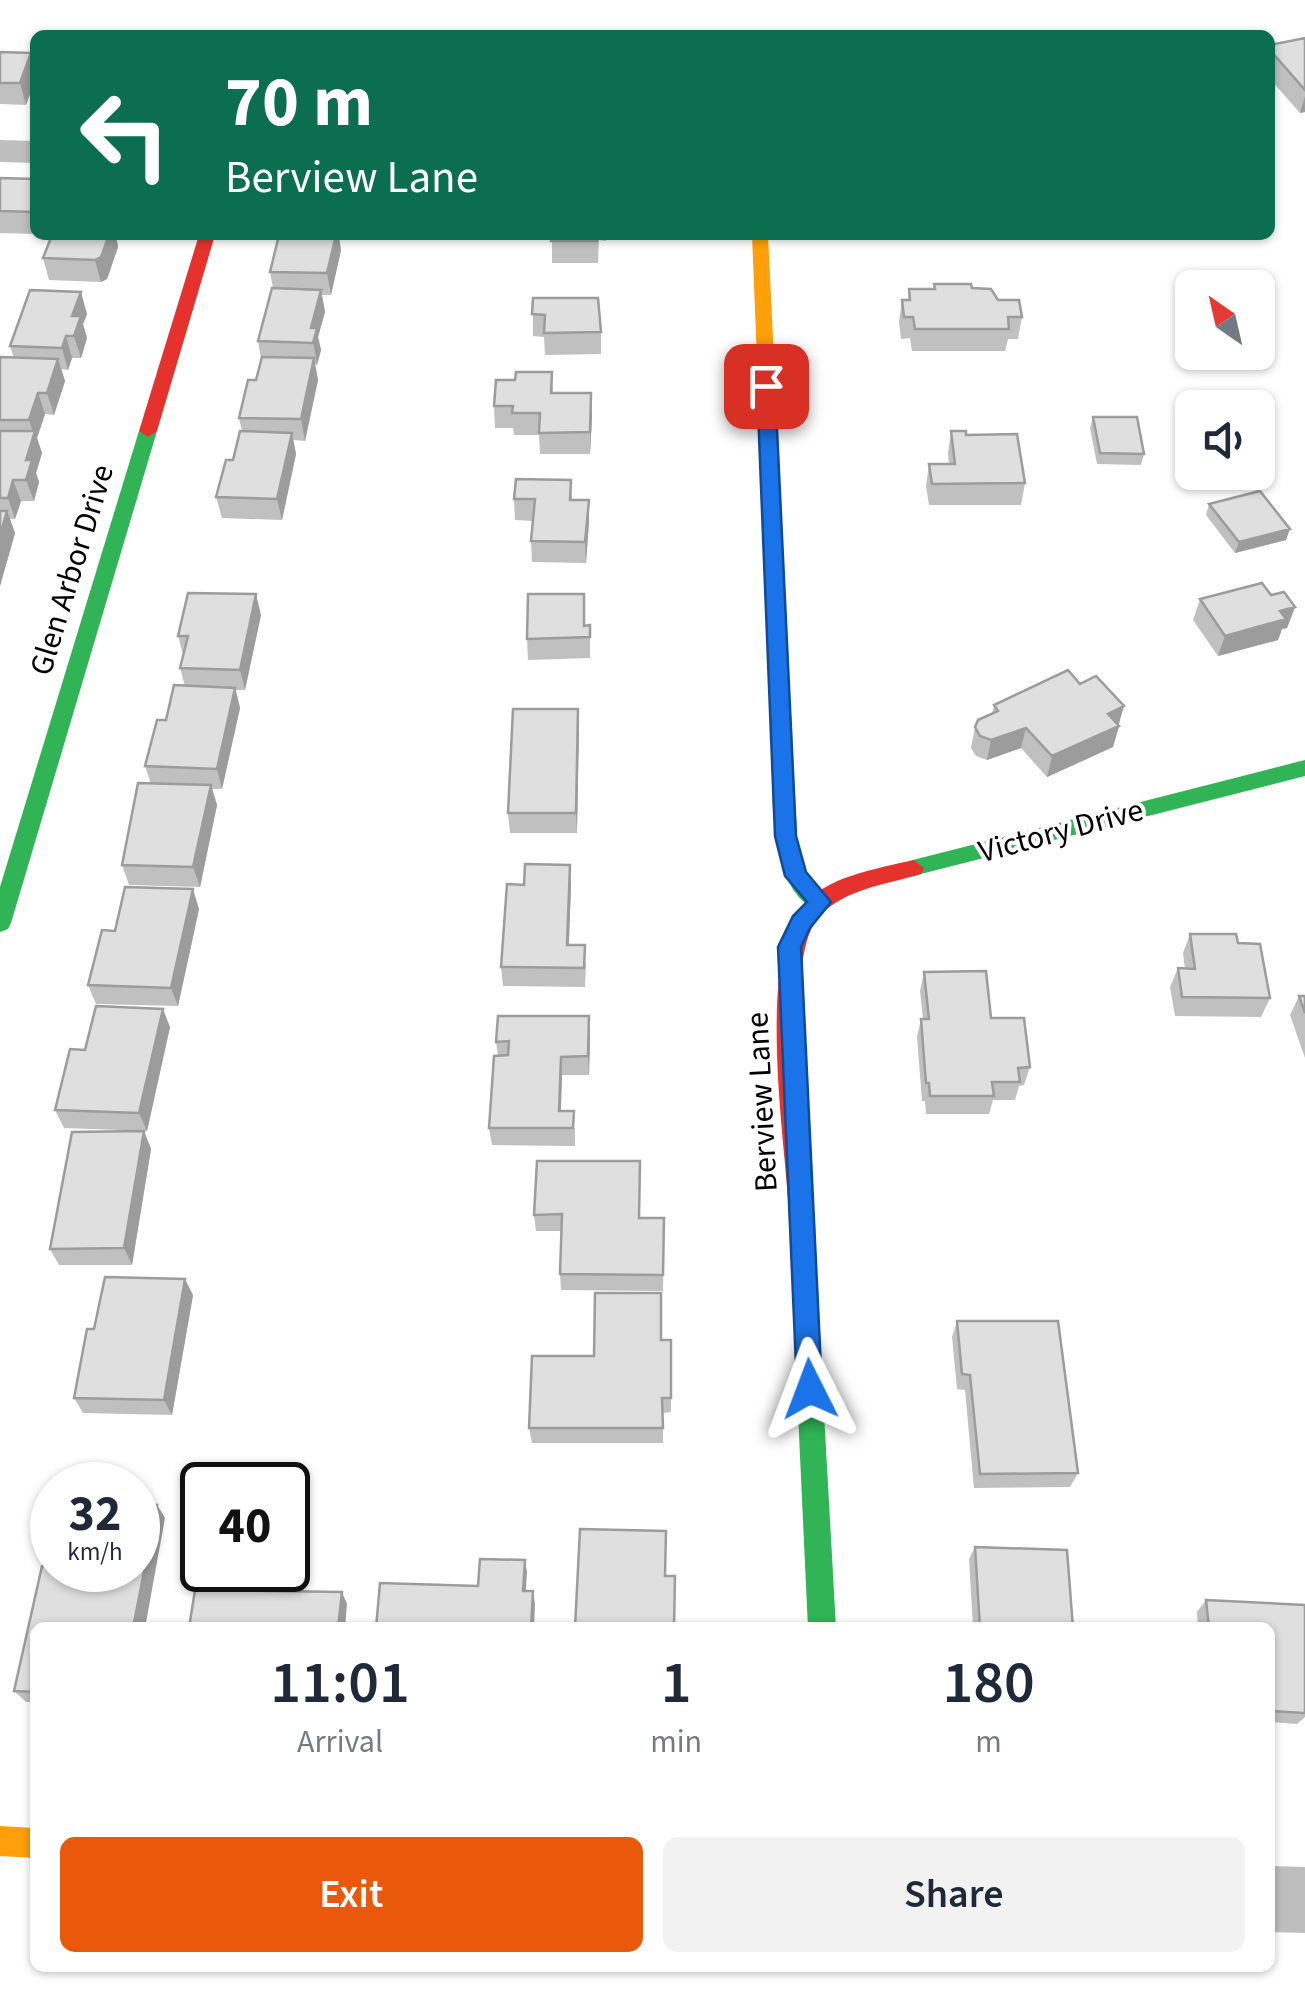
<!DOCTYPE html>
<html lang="en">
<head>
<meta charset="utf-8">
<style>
  body { margin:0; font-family:"Source Sans 3",sans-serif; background:#f2f2f3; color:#1f2937; height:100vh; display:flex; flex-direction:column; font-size:38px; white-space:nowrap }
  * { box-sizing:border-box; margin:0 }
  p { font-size:32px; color:#747a83 }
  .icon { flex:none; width:55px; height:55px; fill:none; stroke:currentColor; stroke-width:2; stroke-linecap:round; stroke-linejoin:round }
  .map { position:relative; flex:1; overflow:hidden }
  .panel { position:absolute; left:30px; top:1622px; width:1245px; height:350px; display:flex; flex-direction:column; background:#fff; border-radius:15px; box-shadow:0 2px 8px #0004 }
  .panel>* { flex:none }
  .top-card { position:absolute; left:30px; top:30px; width:1245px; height:210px; border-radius:15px; box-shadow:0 2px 8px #0004; background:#0b6e4f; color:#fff; overflow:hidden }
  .needle { width:65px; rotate:326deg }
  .buttons { position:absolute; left:1175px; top:270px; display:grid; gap:20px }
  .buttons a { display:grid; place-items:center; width:100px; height:100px; border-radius:15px; background:#fff; box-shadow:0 2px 8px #0004; font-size:50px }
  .speed { position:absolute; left:30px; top:1462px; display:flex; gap:20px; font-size:50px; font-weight:700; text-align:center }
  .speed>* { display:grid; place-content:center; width:130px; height:130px; border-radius:50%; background:#fff; box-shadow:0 2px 8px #0004; line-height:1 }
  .speed small { font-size:25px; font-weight:400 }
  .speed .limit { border:5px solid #111; border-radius:15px; background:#fff; color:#111 }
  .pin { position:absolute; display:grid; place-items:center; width:85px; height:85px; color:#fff; margin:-42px; border-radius:20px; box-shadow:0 5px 15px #0006 }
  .me { position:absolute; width:110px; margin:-55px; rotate:357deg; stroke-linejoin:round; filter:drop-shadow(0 0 8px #0008) }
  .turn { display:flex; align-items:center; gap:35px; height:210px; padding:0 30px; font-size:45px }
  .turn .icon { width:130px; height:130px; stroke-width:2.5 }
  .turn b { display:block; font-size:70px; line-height:85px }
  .eta { display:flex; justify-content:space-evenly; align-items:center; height:170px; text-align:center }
  .eta b { font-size:60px; font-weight:600; line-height:70px }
  .cta { display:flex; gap:20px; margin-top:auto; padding:20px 30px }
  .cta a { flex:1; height:115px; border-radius:15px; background:#ea580c; color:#fff; font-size:40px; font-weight:600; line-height:115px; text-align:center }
  .cta a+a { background:#f2f2f3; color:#1f2937 }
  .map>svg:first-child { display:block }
</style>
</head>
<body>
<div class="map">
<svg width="1305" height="2003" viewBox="0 0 1305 2003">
  <rect width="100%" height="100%" fill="#fff"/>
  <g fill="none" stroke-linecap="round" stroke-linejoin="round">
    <!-- street -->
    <path fill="#bebebe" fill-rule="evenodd" d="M 0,140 L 35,141 L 35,163 L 0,162 Z
      M 1270,1866 L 1305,1867 L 1305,1933 L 1270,1932 Z"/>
    <!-- fast -->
    <path fill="#30b455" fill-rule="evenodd" d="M 148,425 L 157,431 L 11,923 L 8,929 L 0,932 L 0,887 L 139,431 Z
      M 782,726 L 792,734 L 797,837 L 806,872 L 831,902 L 820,911 C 764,892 773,781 772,734 Z
      M 1305,760 L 1305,776 L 913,876 L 902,868 L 913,860 Z
      M 800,1187 L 809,1190 L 812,1198 L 836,1628 L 808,1628 L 788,1198 L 791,1190 Z"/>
    <!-- slow -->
    <path fill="#ff9f0a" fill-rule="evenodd" d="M 752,235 L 768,235 L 792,734 L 782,742 L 772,734 Z
      M 0,1826 L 35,1828 L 35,1858 L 0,1856 Z"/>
    <!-- jam -->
    <path fill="#e5322d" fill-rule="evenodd" d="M 199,235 L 215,235 L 157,431 L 148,437 L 139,431 Z
      M 913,860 L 924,868 L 921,874 C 886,885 839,889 816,921 C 783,967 808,1139 812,1198 L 809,1206 L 800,1209 L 791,1206 L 788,1198 C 783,1129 759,963 801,908 C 825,876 877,869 913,860 Z"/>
  </g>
  <!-- wall -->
  <path fill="#c0c0c0" d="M 1305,38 L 1305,112 L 1300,113 L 1270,79 L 1270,45 Z
    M 0,52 L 31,53 L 26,105 L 0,104 Z
    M 0,178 L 35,179 L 35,234 L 0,233 Z
    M 52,235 L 116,235 L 118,247 L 107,279 L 101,282 L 49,280 L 43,258 Z
    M 552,235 L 606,235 L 606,241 L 599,240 L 598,263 L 552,263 Z
    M 341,250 L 331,295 L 322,295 L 325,312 L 318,337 L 321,350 L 317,365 L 315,365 L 318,380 L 305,441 L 293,440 L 296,454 L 282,520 L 222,518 L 216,497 L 233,460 L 242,431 L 239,418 L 256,380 L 261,359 L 258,341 L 273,288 L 270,272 Z
    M 934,284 L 972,288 L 998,300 L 1022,317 L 1018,339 L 1008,339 L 1005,351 L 912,351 L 910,338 L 901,339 L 899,322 L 902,300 L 908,300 L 909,289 L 934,289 Z
    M 533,298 L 601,332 L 601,354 L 545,355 L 544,337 L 533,336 Z
    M 87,314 L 83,324 L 87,338 L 81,358 L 72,358 L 68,370 L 61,369 L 65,381 L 54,415 L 45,414 L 37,438 L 42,453 L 36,473 L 39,482 L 34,501 L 21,501 L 15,519 L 10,519 L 15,533 L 0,586 L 0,357 L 14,358 L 10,346 Z
    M 552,372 L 553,393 L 592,414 L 590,454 L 540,454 L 539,435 L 514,435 L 513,428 L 495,428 L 494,406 L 515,380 Z
    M 1093,417 L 1144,454 L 1141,465 L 1097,464 L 1090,428 Z
    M 951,431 L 1025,483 L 1021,505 L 929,505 L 926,486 L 929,464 L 949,464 L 948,453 Z
    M 571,480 L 572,500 L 589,522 L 586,563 L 532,562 L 531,541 L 533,521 L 515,520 L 514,499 Z
    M 1209,504 L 1286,540 L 1235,553 L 1206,515 Z
    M 1271,595 L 1295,607 L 1287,628 L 1282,629 L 1278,640 L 1218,656 L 1193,620 L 1200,599 Z
    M 261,615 L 245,690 L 236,690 L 240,708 L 222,789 L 212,789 L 217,805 L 200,887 L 129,885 L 122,865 L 151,784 L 145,766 L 166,720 L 185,686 L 180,668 L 183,654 L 178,636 Z
    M 590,625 L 590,658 L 528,660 L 527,639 Z
    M 994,705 L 1118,725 L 1119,726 L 1113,747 L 1047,777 L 1021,748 L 987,760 L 976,756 L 971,748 L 975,727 L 992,714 Z
    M 578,709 L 577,833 L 510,833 L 508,813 Z
    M 571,885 L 569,945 L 586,964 L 585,987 L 503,986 L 501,967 Z
    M 199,909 L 178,1006 L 96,1004 L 88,985 L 115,931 Z
    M 1190,934 L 1238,943 L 1270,998 L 1261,1017 L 1175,1016 L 1170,987 L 1178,968 L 1185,969 L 1183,953 Z
    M 924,972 L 991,1018 L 1030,1067 L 1024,1085 L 1019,1086 L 1015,1100 L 993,1100 L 989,1114 L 926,1114 L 925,1101 L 922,1101 L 917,1037 L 921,1019 L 923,1019 L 920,991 Z
    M 1299,996 L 1305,996 L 1305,1058 L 1290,1015 Z
    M 170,1027 L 147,1131 L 64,1128 L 55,1110 L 85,1050 Z
    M 590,1034 L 589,1075 L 562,1075 L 561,1111 L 575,1129 L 575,1146 L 492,1145 L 489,1128 L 498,1056 L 496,1042 Z
    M 144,1131 L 151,1149 L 132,1265 L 59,1265 L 50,1249 Z
    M 537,1161 L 639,1218 L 664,1218 L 663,1291 L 561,1290 L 560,1274 L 561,1231 L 536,1231 L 534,1215 Z
    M 193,1295 L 172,1415 L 83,1413 L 74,1398 L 94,1329 Z
    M 957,1321 L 1078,1473 L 1070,1487 L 974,1488 L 965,1390 L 957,1389 L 952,1337 Z
    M 661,1340 L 671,1340 L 671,1412 L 663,1413 L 663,1443 L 532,1443 L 529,1428 L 594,1356 Z
    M 157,1505 L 165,1518 L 35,1628 L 35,1702 L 26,1702 L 14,1691 L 52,1567 Z
    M 975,1547 L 1073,1628 L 973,1628 L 969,1559 Z
    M 1206,1600 L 1305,1605 L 1305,1717 L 1297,1724 L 1270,1722 L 1270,1628 L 1198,1628 L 1197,1612 Z"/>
  <!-- shaded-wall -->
  <path fill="#9c9c9c" d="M 31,53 L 35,66 L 35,81 L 26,105 L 20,83 Z
    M 1305,96 L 1305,112 L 1300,113 Z
    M 108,235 L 116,235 L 118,247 L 107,279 L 101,282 L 95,260 Z
    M 336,235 L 339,235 L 341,250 L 331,295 L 327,273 Z
    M 321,290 L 325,312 L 318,337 L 321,350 L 317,365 L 311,328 Z
    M 81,292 L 87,314 L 83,324 L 87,338 L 81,358 L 74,336 L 72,316 Z
    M 66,336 L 72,358 L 68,370 L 62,348 Z
    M 314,358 L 318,380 L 305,441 L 301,419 Z
    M 58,359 L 65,381 L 54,415 L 47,393 Z
    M 38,393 L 45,414 L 37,438 L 42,453 L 36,473 L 39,482 L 34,501 L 26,480 L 26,460 L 34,435 L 29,420 Z
    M 591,393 L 592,414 L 590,454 L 590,432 Z
    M 292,433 L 296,454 L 282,520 L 277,499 Z
    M 13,480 L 21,501 L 15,519 L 8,498 Z
    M 589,500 L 589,522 L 586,563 L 585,542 Z
    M 7,511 L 15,533 L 0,586 L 0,536 Z
    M 1290,529 L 1286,540 L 1235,553 L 1239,542 Z
    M 256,594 L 261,615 L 245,690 L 240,670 Z
    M 1295,607 L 1287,628 L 1282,629 L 1278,640 L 1218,656 L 1225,636 L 1280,611 Z
    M 235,688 L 240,708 L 222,789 L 217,769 Z
    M 1124,706 L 1118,727 L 1108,714 Z
    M 578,709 L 579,730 L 577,833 L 576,813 Z
    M 1119,726 L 1113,747 L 1047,777 L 1052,756 Z
    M 1026,728 L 1021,748 L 987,760 L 991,740 Z
    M 211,785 L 217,805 L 200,887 L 193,867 Z
    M 570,865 L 571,885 L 568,964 L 567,945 Z
    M 193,889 L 199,909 L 178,1006 L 171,988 Z
    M 163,1009 L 170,1027 L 147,1131 L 139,1113 Z
    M 589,1016 L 590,1034 L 589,1075 L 588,1056 Z
    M 561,1057 L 562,1075 L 560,1129 L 559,1111 Z
    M 144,1131 L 151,1149 L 132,1265 L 124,1248 Z
    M 185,1279 L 193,1295 L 172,1415 L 164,1400 Z
    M 157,1505 L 165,1518 L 145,1628 L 133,1628 Z
    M 525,1560 L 527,1572 L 525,1603 L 523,1591 Z
    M 533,1591 L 535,1604 L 534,1628 L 531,1628 Z
    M 342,1592 L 347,1604 L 345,1628 L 338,1628 Z"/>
  <!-- building -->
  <path fill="#dfdfdf" stroke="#9c9c9c" stroke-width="2.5" d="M 1305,38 L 1305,90 L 1270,50 L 1270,45 Z
    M 0,52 L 31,53 L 20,83 L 0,83 Z
    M 0,178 L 35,179 L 35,212 L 0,211 Z
    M 52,235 L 109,235 L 101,257 L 95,260 L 43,258 Z
    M 279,235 L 336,235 L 327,273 L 270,272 Z
    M 552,235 L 598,235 L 597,241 L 551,241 Z
    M 934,284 L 971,284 L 972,288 L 991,289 L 998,300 L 1019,300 L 1022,317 L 1008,317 L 1009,329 L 915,329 L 913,317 L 904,317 L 902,300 L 910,300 L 909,289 L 935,289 Z
    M 272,288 L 321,290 L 311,328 L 317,328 L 313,343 L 258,341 Z
    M 30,290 L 81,292 L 72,316 L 81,316 L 74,336 L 66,336 L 62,348 L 10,346 Z
    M 533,298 L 598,298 L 601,332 L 544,333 L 545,315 L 532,314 Z
    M 0,357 L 58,359 L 47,393 L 38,393 L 29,420 L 0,420 Z
    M 262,357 L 314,358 L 301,419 L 239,418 L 248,380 L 256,380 Z
    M 516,372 L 552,372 L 551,393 L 591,393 L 590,432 L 539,433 L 540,413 L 512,413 L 513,406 L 494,406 L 496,380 L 515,380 Z
    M 1093,417 L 1137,417 L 1144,454 L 1100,453 Z
    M 0,431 L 35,431 L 26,460 L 32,460 L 26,480 L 13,480 L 8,498 L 0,498 Z
    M 240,431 L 292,433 L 277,499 L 216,497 L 226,460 L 233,460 Z
    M 951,431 L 966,431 L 966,435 L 1017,434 L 1025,483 L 932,484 L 929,464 L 955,464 Z
    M 516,479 L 571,480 L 570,500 L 589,500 L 585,542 L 531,541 L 535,499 L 514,499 Z
    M 1260,491 L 1290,529 L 1239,542 L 1209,504 Z
    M 0,511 L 7,511 L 0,536 Z
    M 1262,583 L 1271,595 L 1284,592 L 1295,607 L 1280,611 L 1286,619 L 1225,636 L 1200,599 Z
    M 188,593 L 256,594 L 240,670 L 180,668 L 188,636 L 178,636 Z
    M 528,594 L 584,594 L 584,626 L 590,625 L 590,637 L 527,639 Z
    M 1068,670 L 1080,684 L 1096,676 L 1124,706 L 1108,714 L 1119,726 L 1052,756 L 1026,728 L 991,740 L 980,736 L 975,727 L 978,720 L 998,711 L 994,705 Z
    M 174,685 L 235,688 L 217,769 L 145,766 L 157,720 L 166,720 Z
    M 513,709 L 578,709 L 576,813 L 508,813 Z
    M 138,783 L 211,785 L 193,867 L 122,865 Z
    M 525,864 L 570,865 L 567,945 L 585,945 L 584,968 L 501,967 L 507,884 L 524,885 Z
    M 125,887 L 193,889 L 171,988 L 88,985 L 102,930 L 115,931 Z
    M 1190,934 L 1236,934 L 1238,943 L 1260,944 L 1270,998 L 1182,997 L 1178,968 L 1195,969 Z
    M 986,971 L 991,1018 L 1024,1018 L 1030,1067 L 1018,1068 L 1020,1082 L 992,1082 L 994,1096 L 930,1096 L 929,1083 L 926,1083 L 921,1019 L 929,1019 L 924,972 Z
    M 1299,996 L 1305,996 L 1305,1013 Z
    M 96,1006 L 163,1009 L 139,1113 L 55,1110 L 70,1049 L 85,1050 Z
    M 498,1016 L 589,1016 L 588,1056 L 561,1057 L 559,1111 L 574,1111 L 573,1128 L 489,1128 L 494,1056 L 508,1055 L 509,1041 L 496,1042 Z
    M 144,1131 L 124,1248 L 50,1249 L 72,1132 Z
    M 537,1161 L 640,1161 L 639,1218 L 664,1218 L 663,1275 L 560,1274 L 562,1214 L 534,1215 Z
    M 105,1277 L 185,1279 L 164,1400 L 74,1398 L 87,1329 L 94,1329 Z
    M 595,1293 L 661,1293 L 661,1340 L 671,1340 L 671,1398 L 662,1398 L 663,1428 L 529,1428 L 532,1356 L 594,1356 Z
    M 957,1321 L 1058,1321 L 1078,1473 L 980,1474 L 970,1375 L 962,1374 Z
    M 138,1504 L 157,1505 L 133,1628 L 35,1628 L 35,1692 L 14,1691 L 42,1566 L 52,1567 L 52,1570 L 138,1570 Z
    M 580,1529 L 666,1531 L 665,1576 L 675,1576 L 674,1628 L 575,1628 Z
    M 975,1547 L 1067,1550 L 1073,1628 L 980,1628 Z
    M 480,1559 L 525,1560 L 523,1591 L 533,1591 L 531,1628 L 376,1628 L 380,1583 L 478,1586 Z
    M 195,1590 L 342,1592 L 338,1628 L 189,1628 Z
    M 1206,1600 L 1305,1605 L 1305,1713 L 1270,1711 L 1270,1628 L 1209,1628 Z"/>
  <!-- route -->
  <path fill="#1a73e8" stroke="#114b97" stroke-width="2.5" d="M 766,380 L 775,386 L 796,836 L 806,872 L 831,902 L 810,928 L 801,947 L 822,1389 L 819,1397 L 810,1401 L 800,1397 L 797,1389 L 778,947 L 793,916 L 807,902 L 785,876 L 775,836 L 757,386 Z"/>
  <g text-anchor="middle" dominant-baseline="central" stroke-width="8" stroke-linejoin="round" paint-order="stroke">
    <!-- street labels -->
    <g font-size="32" fill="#000" stroke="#fff">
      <text transform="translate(72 570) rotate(-73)">Glen Arbor Drive</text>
      <text transform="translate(1061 831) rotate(-15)">Victory Drive</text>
      <text transform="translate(762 1102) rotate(-93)">Berview Lane</text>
    </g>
  </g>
</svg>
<div class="buttons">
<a><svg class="needle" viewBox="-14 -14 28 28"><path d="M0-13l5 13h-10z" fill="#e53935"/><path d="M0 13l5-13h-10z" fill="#747a83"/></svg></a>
<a><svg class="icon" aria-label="sound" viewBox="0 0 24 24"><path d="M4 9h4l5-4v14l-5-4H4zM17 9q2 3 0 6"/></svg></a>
</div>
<div class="speed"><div>32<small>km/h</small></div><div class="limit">40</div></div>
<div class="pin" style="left:766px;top:386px;background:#d93025"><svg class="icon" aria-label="arrive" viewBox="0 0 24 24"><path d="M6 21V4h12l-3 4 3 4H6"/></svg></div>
<svg class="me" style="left:810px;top:1389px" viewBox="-20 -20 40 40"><path d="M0-17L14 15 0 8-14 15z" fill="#1a73e8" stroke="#fff" stroke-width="4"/></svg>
<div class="top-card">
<div class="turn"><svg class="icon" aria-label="left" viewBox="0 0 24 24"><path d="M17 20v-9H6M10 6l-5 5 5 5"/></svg><div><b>70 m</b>Berview Lane</div></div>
</div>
<section class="panel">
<div class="eta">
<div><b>11:01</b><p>Arrival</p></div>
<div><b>1</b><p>min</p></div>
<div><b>180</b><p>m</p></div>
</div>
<div class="cta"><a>Exit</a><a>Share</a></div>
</section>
</div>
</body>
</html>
